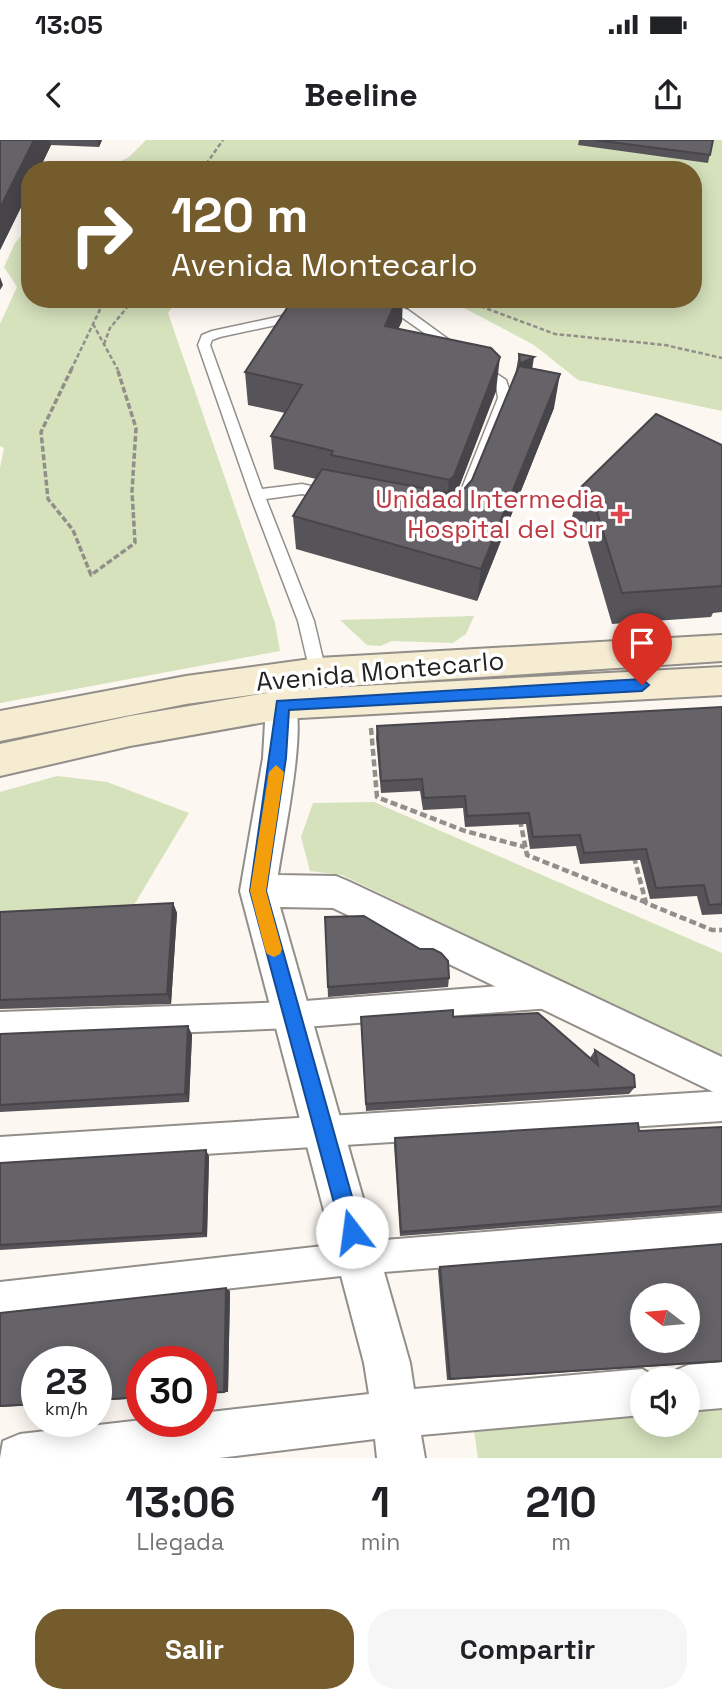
<!DOCTYPE html>
<html lang="es">
<head>
<meta charset="utf-8">
<style>
  body { margin:0; font-family:"Space Grotesk",sans-serif; background:#f6f6f6; color:#202124; height:100vh; display:flex; flex-direction:column; font-size:26px; white-space:nowrap }
  * { box-sizing:border-box; margin:0 }
  p { font-size:23px; color:#757577 }
  .icon { flex:none; width:38px; height:38px; fill:none; stroke:currentColor; stroke-width:2; stroke-linecap:round; stroke-linejoin:round }
  .map { position:relative; height:1318px; overflow:hidden }
  .details { display:flex; flex-direction:column; background:#fff; flex:1 }
  .details>* { flex:none }
  .guide { position:absolute; left:21px; top:21px; width:681px; height:147px; border-radius:28px; box-shadow:0 4px 18px #0003; background:#755c2d; color:#fff; overflow:hidden }
  .needle { width:46px; rotate:286deg }
  .controls { position:absolute; left:630px; top:1143px; display:grid; gap:14px }
  .controls a { display:grid; place-items:center; width:70px; height:70px; border-radius:50%; background:#fff; box-shadow:0 4px 18px #0003; font-size:35px }
  .speed { position:absolute; left:21px; top:1206px; display:flex; gap:14px; font-size:35px; font-weight:700; text-align:center }
  .speed>* { display:grid; place-content:center; width:91px; height:91px; border-radius:50%; background:#fff; box-shadow:0 4px 18px #0003; line-height:1 }
  .speed small { font-size:18px; font-weight:400 }
  .speed .limit { border:10px solid #d22; background:#fff; color:#111 }
  .pin { position:absolute; display:grid; place-items:center; width:60px; height:60px; color:#fff; margin:-72px -30px; border-radius:50% 50% 50% 0; rotate:-45deg; box-shadow:0 0 7px #0007 }
  .pin .icon { rotate:45deg }
  .me { position:absolute; width:77px; margin:-38px; rotate:345deg; stroke-linejoin:round; filter:drop-shadow(0 0 5px #0008) }
  .turn { display:flex; align-items:center; gap:24px; height:147px; padding:0 35px; font-size:32px }
  .turn .icon { width:91px; height:91px; stroke-width:2.5 }
  .turn b { display:block; font-size:49px; line-height:60px }
  .eta { display:flex; justify-content:space-evenly; align-items:center; height:119px; text-align:center }
  .eta b { font-size:42px; font-weight:800; line-height:49px }
  .button { display:flex; gap:14px; margin-top:auto; padding:14px 35px }
  .button a { flex:1; height:80px; border-radius:28px; background:#755c2d; color:#fff; font-size:28px; font-weight:800; line-height:80px; text-align:center }
  .button a+a { background:#f6f6f6; color:#202124 }
  .status { display:flex; justify-content:space-between; align-items:center; height:49px; padding:0 35px; background:#fff; direction:ltr }
  .status svg { height:19px; fill:currentColor }
  header { display:flex; justify-content:space-between; align-items:center; height:91px; padding:0 35px; background:#fff; font-size:32px; font-weight:800 }
  .map>svg:first-child { display:block }
</style>
</head>
<body>
<div class="status"><b>13:05</b><svg viewBox="0 0 49 12"><path d="M0 12V9h3v3zM5 12V6h3v6zM10 12V3h3v9zM15 12V0h3v12zM26 1h20v11H26zM47 4h2v5h-2z"/></svg></div>
<header><svg class="icon" aria-label="back" viewBox="0 0 24 24"><path d="M15 5l-7 7 7 7"/></svg>Beeline<svg class="icon" aria-label="share" viewBox="0 0 24 24"><path d="M12 15V3M7 8l5-5 5 5M5 13v7h14v-7"/></svg></header>
<div class="map">
<svg width="722" height="1318" viewBox="0 0 722 1318">
  <rect width="100%" height="100%" fill="#fcf7f1"/>
  <!-- green -->
  <path fill="#d5e2bc" d="M 146,0 L 722,0 L 722,271 L 578,240 L 534,205 L 447,159 L 693,159 L 693,30 L 103,30 L 129,17 Z
    M 30,85 L 30,159 L 194,159 L 176,162 L 168,173 L 275,483 L 280,511 L 0,563 L 0,328 L 4,308 L 0,306 L 0,184 L 17,147 L 4,127 L 15,103 Z
    M 474,476 L 466,494 L 453,503 L 392,501 L 380,506 L 367,505 L 340,480 Z
    M 57,636 L 107,642 L 189,673 L 134,765 L 0,776 L 0,652 Z
    M 374,662 L 722,813 L 722,918 L 342,735 L 310,731 L 301,697 L 313,663 Z
    M 722,1259 L 722,1318 L 478,1318 L 474,1291 L 642,1269 L 642,1284 L 688,1284 L 688,1263 Z"/>
  <g fill="none" stroke-linecap="round" stroke-linejoin="round">
    <defs>
      <path id="service" d="M 382,160 L 408,170 L 463,210 L 453,213 L 400,176 L 378,167 L 378,161 Z
        M 300,172 L 306,176 L 304,179 L 220,197 L 212,200 L 210,205 L 262,349 L 302,344 L 337,352 L 339,355 L 332,360 L 302,354 L 266,359 L 314,481 L 326,532 L 318,538 L 310,532 L 298,481 L 250,355 L 198,205 L 202,195 L 212,191 Z
        M 479,222 L 506,240 L 512,258 L 470,363 L 463,368 L 456,363 L 498,258 L 496,245 L 473,226 Z"/>
      <path id="pedestrian" d="M 551,842 L 561,846 L 565,855 L 561,864 L 551,868 L 292,888 L 0,900 L 0,872 L 292,862 Z
        M 722,951 L 722,981 L 0,1027 L 0,997 Z
        M 722,1073 L 722,1105 L 359,1134 L 0,1174 L 0,1142 L 359,1102 Z"/>
      <path id="minor" d="M 282,553 L 293,556 C 308,585 283,699 278,735 L 336,736 L 348,741 L 722,917 L 722,956 L 333,768 L 280,767 L 410,1223 L 414,1249 L 642,1229 L 659,1239 L 642,1239 L 642,1275 L 421,1295 L 425,1318 L 377,1318 L 375,1299 L 219,1318 L 0,1318 L 3,1301 L 20,1294 L 142,1280 L 201,1281 L 201,1273 L 369,1254 L 364,1223 L 240,751 L 263,618 L 266,565 L 271,556 Z
        M 722,1222 L 722,1268 L 688,1271 L 688,1239 L 669,1239 L 672,1232 L 688,1225 Z"/>
      <path id="secondary" d="M 722,495 L 722,521 L 285,550 L 722,527 L 722,555 L 282,579 L 130,606 L 0,636 L 0,604 L 130,576 L 273,552 L 186,564 L 0,601 L 0,571 L 186,536 L 318,518 Z"/>
    </defs>
    <!-- service casing -->
    <use href="#service" stroke="#928e89" stroke-width="3"/>
    <!-- pedestrian casing -->
    <use href="#pedestrian" stroke="#928e89" stroke-width="4"/>
    <!-- minor casing -->
    <use href="#minor" stroke="#928e89" stroke-width="4"/>
    <!-- secondary casing -->
    <use href="#secondary" stroke="#928e89" stroke-width="4"/>
    <!-- path-far2 -->
    <path stroke="#928e8a" stroke-width="2.5" stroke-dasharray="4.5 2.5" stroke-linecap="butt" d="M 202,30 L 223,0
      M 461,159 L 555,194 L 665,205 L 722,218
      M 93,184 L 118,230
      M 104,204 L 110,188 L 134,159
      M 71,230 L 105,159"/>
    <!-- path-far1 -->
    <path stroke="#928e8a" stroke-width="3.5" stroke-dasharray="6 2.5" stroke-linecap="butt" d="M 72,228 L 41,292 L 48,359 L 73,390 L 91,435 L 135,403 L 132,351 L 136,288 L 117,228"/>
    <!-- path -->
    <path stroke="#928e8a" stroke-width="4.5" stroke-dasharray="7 3.5" stroke-linecap="butt" d="M 371,588 L 377,657 L 465,691 L 525,707
      M 520,680 L 527,715 L 645,762
      M 634,717 L 646,763 L 712,790 L 722,790"/>
    <!-- service -->
    <use href="#service" fill="#fff" fill-rule="evenodd"/>
    <!-- pedestrian -->
    <use href="#pedestrian" fill="#fff" fill-rule="evenodd"/>
    <!-- minor -->
    <use href="#minor" fill="#fff" fill-rule="evenodd"/>
    <!-- secondary -->
    <use href="#secondary" fill="#f5ecd2" fill-rule="evenodd"/>
  </g>
  <!-- wall -->
  <path fill="#575459" d="M 0,0 L 102,0 L 99,7 L 51,5 L 39,30 L 30,30 L 30,49 L 0,110 Z
    M 579,0 L 713,0 L 708,23 L 578,5 Z
    M 293,159 L 412,159 L 408,169 L 402,167 L 402,181 L 398,189 L 496,251 L 456,355 L 459,355 L 472,340 L 515,236 L 519,214 L 532,229 L 554,268 L 477,461 L 296,409 L 293,376 L 316,339 L 274,329 L 271,296 L 285,273 L 248,265 L 245,232 Z
    M 722,305 L 722,472 L 713,473 L 711,477 L 612,484 L 584,388 L 571,381 L 579,349 Z
    M 722,567 L 722,774 L 702,775 L 697,756 L 650,759 L 640,720 L 580,724 L 576,706 L 530,709 L 526,684 L 465,687 L 463,668 L 423,670 L 420,651 L 381,653 L 376,598 L 377,586 Z
    M 173,763 L 177,773 L 171,864 L 0,869 L 0,772 Z
    M 325,777 L 449,838 L 448,847 L 328,857 Z
    M 453,877 L 590,918 L 595,910 L 635,947 L 629,954 L 366,971 L 361,885 Z
    M 188,886 L 192,895 L 189,962 L 0,972 L 0,894 Z
    M 722,987 L 722,1071 L 400,1096 L 394,1005 L 395,998 L 639,991 Z
    M 209,1016 L 207,1097 L 0,1110 L 0,1023 Z
    M 722,1104 L 722,1222 L 447,1240 L 438,1130 L 440,1127 Z
    M 230,1151 L 228,1252 L 201,1254 L 201,1222 L 142,1222 L 142,1258 L 96,1261 L 96,1222 L 37,1222 L 37,1265 L 0,1267 L 0,1173 Z"/>
  <!-- shaded-wall -->
  <path fill="#474549" d="M 34,0 L 49,0 L 51,5 L 39,30 L 30,30 L 30,49 L 0,110 L 0,68 Z
    M 97,0 L 102,0 L 99,7 Z
    M 0,137 L 3,145 L 0,150 Z
    M 397,159 L 403,159 L 402,181 L 384,219 L 385,186 Z
    M 408,159 L 412,159 L 408,169 Z
    M 500,217 L 496,251 L 451,368 L 446,372 L 449,340 Z
    M 534,217 L 529,250 L 515,258 L 520,224 Z
    M 560,234 L 554,268 L 477,461 L 481,429 Z
    M 173,763 L 177,773 L 171,864 L 167,854 Z
    M 188,886 L 192,895 L 189,962 L 185,954 Z
    M 206,1010 L 209,1016 L 207,1097 L 203,1093 Z
    M 226,1148 L 230,1151 L 228,1252 L 224,1252 Z"/>
  <!-- building -->
  <path fill="#656268" stroke="#474549" stroke-width="2" fill-rule="evenodd" d="M 0,0 L 34,0 L 0,68 Z
    M 595,0 L 713,0 L 710,15 Z
    M 293,159 L 397,159 L 385,186 L 491,208 L 500,217 L 454,336 L 449,340 L 331,315 L 333,311 L 271,296 L 302,245 L 245,232 Z
    M 519,214 L 534,217 L 520,224 Z
    M 519,226 L 560,234 L 481,429 L 293,376 L 322,329 L 459,355 L 472,340 Z
    M 656,274 L 722,305 L 722,446 L 622,453 L 592,356 L 579,349 Z
    M 722,567 L 722,764 L 709,765 L 704,745 L 656,748 L 646,709 L 584,713 L 580,695 L 533,697 L 529,673 L 467,676 L 465,656 L 424,658 L 422,639 L 381,641 L 377,586 Z
    M 173,763 L 167,854 L 0,860 L 0,772 Z
    M 364,776 L 420,809 L 433,809 L 441,813 L 448,821 L 449,838 L 328,847 L 325,777 Z
    M 453,870 L 453,877 L 538,873 L 598,925 L 595,910 L 634,935 L 635,947 L 366,964 L 361,877 Z
    M 188,886 L 185,954 L 0,965 L 0,894 Z
    M 638,983 L 639,991 L 722,987 L 722,1066 L 401,1092 L 395,998 Z
    M 206,1010 L 203,1093 L 0,1105 L 0,1023 Z
    M 722,1104 L 722,1221 L 450,1239 L 440,1127 ZM 642,1155 L 688,1155 L 688,1200 L 642,1200 Z
    M 226,1148 L 224,1252 L 201,1253 L 201,1222 L 142,1222 L 142,1257 L 96,1260 L 96,1222 L 37,1222 L 37,1264 L 0,1266 L 0,1173 Z"/>
  <!-- route -->
  <path fill="#1a73e8" stroke="#114b97" stroke-width="2" d="M 642,539 L 649,545 L 642,551 L 289,570 L 286,618 L 266,751 L 362,1092 L 359,1100 L 352,1102 L 344,1100 L 250,751 L 277,561 Z"/>
  <!-- slow -->
  <path fill="#f59e0b" d="M 276,625 L 284,632 L 266,751 L 282,809 L 280,814 L 274,817 L 267,814 L 265,809 L 250,751 L 269,632 Z"/>
  <!-- markers -->
  <path fill="#e0444e" stroke="#fff" stroke-width="2.5" d="M616.5 363.5h7v7h7v7h-7v7h-7v-7h-7v-7h7z"/>
  <g text-anchor="middle" dominant-baseline="central" stroke-width="7" stroke-linejoin="round" paint-order="stroke">
    <!-- health labels -->
    <g font-size="26" fill="#be3a42" stroke="#fff" text-anchor="end">
      <text x="604" y="359">Unidad Intermedia<tspan x="604" dy="30">Hospital del Sur</tspan></text>
    </g>
    <!-- street labels -->
    <g font-size="26" fill="#252321" stroke="#fff">
      <text transform="translate(380 531) rotate(-5)">Avenida Montecarlo</text>
    </g>
  </g>
</svg>
<div class="controls">
<a><svg class="needle" viewBox="-14 -14 28 28"><path d="M0-13l5 13h-10z" fill="#e53935"/><path d="M0 13l5-13h-10z" fill="#757577"/></svg></a>
<a><svg class="icon" aria-label="sound" viewBox="0 0 24 24"><path d="M4 9h4l5-4v14l-5-4H4zM17 9q2 3 0 6"/></svg></a>
</div>
<div class="speed"><div>23<small>km/h</small></div><div class="limit">30</div></div>
<div class="pin" style="left:642px;top:545px;background:#d93025"><svg class="icon" aria-label="arrive" viewBox="0 0 24 24"><path d="M6 21V4h12l-3 4 3 4H6"/></svg></div>
<svg class="me" style="left:352px;top:1092px" viewBox="-20 -20 40 40"><circle r="19" fill="#fff"/><path d="M0-13L10 11 0 6-10 11z" fill="#1a73e8"/></svg>
<div class="guide">
<div class="turn"><svg class="icon" aria-label="right" viewBox="0 0 24 24"><path d="M7 20v-9h11M14 6l5 5-5 5"/></svg><div><b>120 m</b>Avenida Montecarlo</div></div>
</div>
</div>
<section class="details">
<div class="eta">
<div><b>13:06</b><p>Llegada</p></div>
<div><b>1</b><p>min</p></div>
<div><b>210</b><p>m</p></div>
</div>
<div class="button"><a>Salir</a><a>Compartir</a></div>
</section>
</body>
</html>
